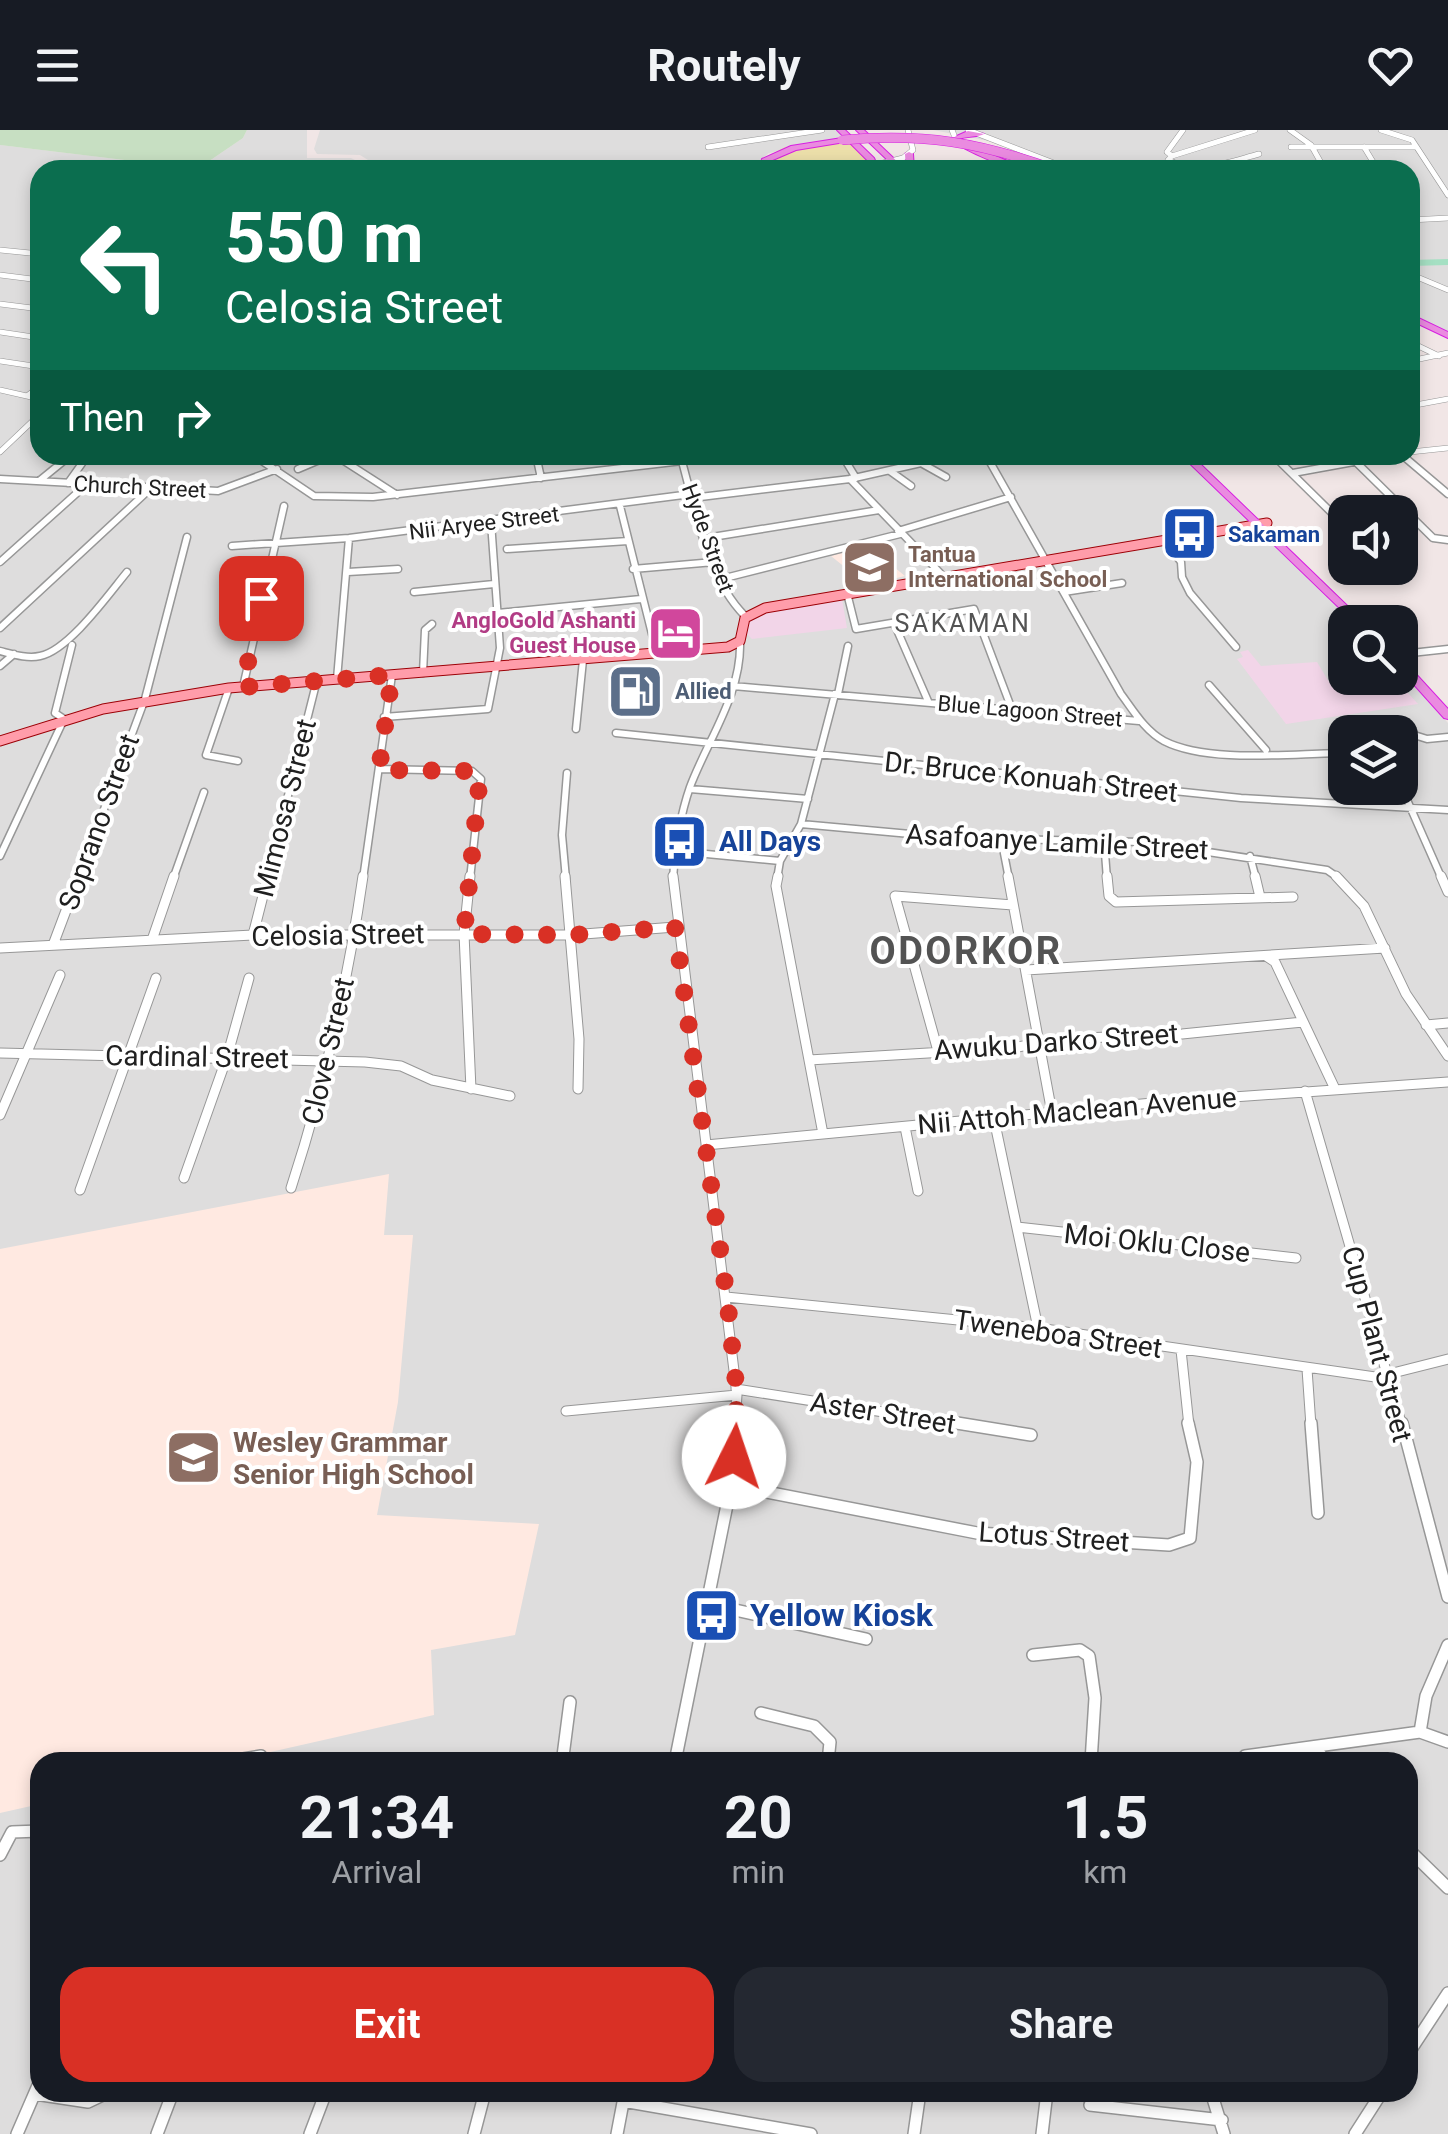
<!DOCTYPE html>
<html lang="en">
<head>
<meta charset="utf-8">
<style>
  body { margin:0; font-family:Roboto,sans-serif; background:#242831; color:#f1f3f6; height:100vh; display:flex; flex-direction:column; font-size:38px; white-space:nowrap }
  * { box-sizing:border-box; margin:0 }
  p { font-size:32px; color:#9ea1a6 }
  .icon { flex:none; width:55px; height:55px; fill:none; stroke:currentColor; stroke-width:2; stroke-linecap:round; stroke-linejoin:round }
  .map { position:relative; flex:1; overflow:hidden }
  .sheet { position:absolute; left:30px; top:1622px; width:1388px; height:350px; display:flex; flex-direction:column; background:#171b24; border-radius:30px; box-shadow:0 5px 15px #0003 }
  .sheet>* { flex:none }
  .banner { position:absolute; left:30px; top:30px; width:1390px; height:305px; border-radius:30px; box-shadow:0 5px 15px #0003; background:#0b6e4f; color:#fff; overflow:hidden }
  .buttons { position:absolute; left:1328px; top:365px; display:grid; gap:20px }
  .buttons a { display:grid; place-items:center; width:90px; height:90px; border-radius:20px; background:#171b24; box-shadow:0 5px 15px #0003; font-size:50px }
  .pin { position:absolute; display:grid; place-items:center; width:85px; height:85px; color:#fff; margin:-42px; border-radius:20px; box-shadow:0 5px 15px #0006 }
  .me { position:absolute; width:110px; margin:-55px; rotate:4deg; stroke-linejoin:round; filter:drop-shadow(0 0 8px #0008) }
  .turn { display:flex; align-items:center; gap:35px; height:210px; padding:0 30px; font-size:45px }
  .turn .icon { width:130px; height:130px; stroke-width:2.5 }
  .turn b { display:block; font-size:70px; line-height:85px }
  .then { display:flex; align-items:center; height:95px; padding:0 30px; background:#0003; gap:20px; font-size:38px }
  .eta { display:flex; justify-content:space-evenly; align-items:center; height:170px; text-align:center }
  .eta b { font-size:60px; font-weight:700; line-height:70px }
  .button { display:flex; gap:20px; margin-top:auto; padding:20px 30px }
  .button a { flex:1; height:115px; border-radius:30px; background:#d93025; color:#fff; font-size:40px; font-weight:700; line-height:115px; text-align:center }
  .button a+a { background:#242831; color:#f1f3f6 }
  header { display:flex; justify-content:space-between; align-items:center; height:130px; padding:0 30px; background:#171b24; font-size:45px; font-weight:700 }
  .map>svg:first-child { display:block }
</style>
</head>
<body>
<header><svg class="icon" aria-label="menu" viewBox="0 0 24 24"><path d="M4 6h16M4 12h16M4 18h16"/></svg>Routely<svg class="icon" aria-label="heart" viewBox="0 0 24 24"><path d="M12 20l-8-8c-3-5 5-10 8-4 3-6 11-1 8 4z"/></svg></header>
<div class="map">
<svg width="1448" height="2004" viewBox="0 0 1448 2004">
  <rect width="100%" height="100%" fill="#f1e6e6"/>
  <!-- residential -->
  <path fill="#dedddd" fill-rule="evenodd" d="M 247,0 L 307,0 L 307,28 L 351,28 L 375,40 L 196,40 L 243,8 Z
    M 320,0 L 837,0 L 844,8 L 769,23 L 757,32 L 756,40 L 384,40 L 360,25 L 317,24 L 314,19 Z
    M 933,0 L 1448,0 L 1448,202 L 1410,184 L 1410,40 L 1076,40 L 1009,15 Z
    M 0,15 L 142,32 L 134,40 L 40,40 L 40,325 L 1180,325 L 1355,492 L 1345,492 L 1345,548 L 1400,548 L 1400,539 L 1448,593 L 1448,2004 L 0,2004 ZM 1345,602 L 1400,602 L 1400,658 L 1345,658 ZM 40,1632 L 1408,1632 L 1408,1962 L 40,1962 Z"/>
  <!-- commercial -->
  <path fill="#f2d5e8" d="M 842,469 L 847,498 L 752,509 L 747,504 L 747,493 L 761,481 Z
    M 1248,520 L 1261,536 L 1317,532 L 1332,557 L 1397,551 L 1418,574 L 1286,594 L 1237,529 L 1243,527 L 1240,522 Z"/>
  <!-- education -->
  <path fill="#ffe9e1" d="M 867,415 L 905,446 L 867,455 L 831,426 Z
    M 389,1044 L 384,1105 L 413,1105 L 398,1272 L 377,1385 L 539,1394 L 515,1505 L 431,1520 L 434,1585 L 227,1632 L 40,1632 L 40,1674 L 0,1683 L 0,1119 Z"/>
  <!-- grass -->
  <path fill="#ecdfaa" d="M 844,8 L 878,40 L 756,40 L 757,32 L 785,17 Z"/>
  <!-- wetland -->
  <path fill="#c7dfc2" d="M 0,0 L 247,0 L 243,8 L 196,40 L 134,40 L 141,32 L 0,15 Z"/>
  <g fill="none" stroke-linecap="round" stroke-linejoin="round">
    <!-- river -->
    <path fill="#a5e0c3" fill-rule="evenodd" d="M 1448,129 L 1448,135 L 1410,136 L 1410,130 Z"/>
    <defs>
      <path id="minor-far3" d="M 952,0 L 954,5
        M 968,0 L 1072,40
        M 1183,0 L 1167,22 L 1172,26 L 1168,30 C 1198,45 1228,32 1259,24
        M 1290,0 L 1311,15 L 1325,40
        M 1381,0 L 1412,10 L 1448,65
        M 708,17 L 822,0
        M 1291,17 L 1415,17
        M 1364,17 L 1378,40
        M 1172,26 L 1255,0
        M 883,33 L 903,28 L 913,20 L 908,0
        M 1410,90 L 1448,88
        M 0,120 L 40,124
        M 1410,144 L 1448,160
        M 0,145 L 40,150
        M 0,174 L 40,179
        M 0,202 L 40,208
        M 1410,212 L 1439,226
        M 0,231 L 40,237
        M 1410,231 L 1448,223
        M 0,260 L 40,269
        M 27,266 L 40,256
        M 1410,276 L 1448,269
        M 0,322 L 40,284
        M 1410,322 L 1448,318
        M 327,327 L 336,327
        M 719,327 L 734,325
        M 1382,327 L 1392,325"/>
      <path id="minor-far2" d="M 253,325 L 314,366 L 373,367 L 734,325
        M 346,325 L 344,331 L 397,365
        M 536,325 L 541,348
        M 842,325 L 856,348
        M 986,325 L 1121,564 C 1133,580 1145,601 1164,611 C 1209,634 1294,623 1345,623
        M 1273,325 L 1341,392
        M 1402,325 L 1448,364
        M 681,328 C 696,380 706,447 745,486
        M 1355,331 L 1433,408 L 1448,410
        M 298,339 L 331,325 L 342,329
        M 890,341 L 911,356
        M 1293,343 L 1392,325
        M 0,349 L 218,361 L 277,339
        M 850,349 L 944,447
        M 39,351 L 71,325
        M 68,353 L 88,325
        M 692,368 L 850,349 L 921,333 L 946,347
        M 620,376 L 657,524
        M 898,401 L 1011,367
        M 706,408 L 879,380
        M 1164,410 L 1181,432 L 1182,447 L 1190,463 L 1236,517
        M 232,416 L 349,408 L 691,364
        M 507,419 L 628,411
        M 0,432 L 87,354
        M 633,439 L 714,432
        M 348,442 L 398,439
        M 721,449 L 900,404
        M 414,462 L 494,454
        M 1064,462 L 1122,453
        M 847,463 L 856,499 L 974,479 L 1011,577
        M 498,483 L 641,469
        M 894,493 L 928,571
        M 0,498 L 151,358
        M 0,521 C 12,524 27,529 40,526 C 69,520 108,465 127,442
        M 1402,524 L 1448,519
        M 0,536 L 14,524
        M 423,543 L 425,500 L 432,494
        M 337,549 L 349,408
        M 1209,555 L 1266,620
        M 733,556 L 1139,591
        M 243,557 L 284,376
        M 229,558 L 206,625 L 238,631
        M 838,564 L 848,516
        M 384,587 L 488,579 L 500,518 L 491,392
        M 576,599 L 583,530
        M 1395,599 L 1427,609 L 1448,607
        M 616,603 L 1241,668 L 1448,680
        M 379,639 L 472,641 L 481,649 L 470,749
        M 1400,654 L 1442,749
        M 690,659 L 808,669
        M 801,694 L 954,708 L 1142,712 L 1327,740 L 1340,749
        M 1001,708 L 1009,749
        M 1104,710 L 1107,749
        M 675,721 L 780,731
        M 0,726 L 64,589 L 55,583 L 72,515
        M 1250,726 L 1256,749
        M 78,749 L 145,569 L 187,407
        M 173,749 L 204,662
        M 267,749 L 317,550
        M 363,749 L 392,545
        M 566,749 L 562,705 L 567,643
        M 673,749 C 675,718 680,686 690,657 C 708,609 742,564 740,511
        M 777,749 L 780,731 L 801,694 L 835,564"/>
      <path id="minor-far1" d="M 470,746 L 464,804 L 471,959
        M 565,746 L 579,909 L 578,959
        M 673,746 L 737,1265 L 735,1296
        M 778,746 L 776,756 L 823,1004
        M 1008,746 L 1052,983
        M 1107,746 L 1109,766 L 1116,772 L 1293,767
        M 1255,746 L 1260,767
        M 1336,746 L 1364,776 L 1406,864 L 1448,926
        M 1441,746 L 1448,762
        M 253,805 L 268,746
        M 152,810 L 174,746
        M 53,815 L 79,746
        M 0,818 L 253,805 L 571,805 L 675,797
        M 1266,826 L 1275,832 L 1335,959
        M 1026,840 L 1385,818
        M 1426,895 L 1448,893
        M 938,921 L 895,766 L 1013,775
        M 0,923 L 365,932 L 401,936 L 432,950 L 510,966
        M 809,930 L 1013,918 L 1059,909 L 1182,904 L 1303,892
        M 1305,961 L 1402,1296
        M 0,985 L 60,845
        M 994,989 L 1038,1198
        M 905,997 L 918,1061
        M 706,1015 L 1163,972 L 1448,952
        M 184,1048 L 227,927 L 249,848
        M 291,1058 C 324,957 348,851 363,746
        M 80,1060 L 156,848
        M 1017,1097 L 1296,1128
        M 726,1167 L 1038,1198 L 1389,1249
        M 1181,1220 L 1189,1296
        M 1307,1239 L 1311,1296
        M 1389,1244 L 1448,1229
        M 736,1259 L 973,1296
        M 566,1281 L 737,1265"/>
      <path id="minor" d="M 957,1293 L 1031,1305
        M 1311,1293 L 1318,1383
        M 1402,1293 L 1448,1467
        M 731,1355 L 977,1403 L 1169,1415 L 1190,1408 L 1197,1332 L 1188,1293
        M 708,1474 L 866,1509
        M 1033,1525 L 1080,1520 L 1089,1526 L 1095,1568 L 1091,1632
        M 761,1583 L 814,1596 L 830,1612 L 828,1632
        M 1420,1602 L 1426,1566 L 1448,1515
        M 1314,1617 L 1327,1632
        M 1245,1626 L 1420,1602 L 1448,1612
        M 225,1632 L 261,1626
        M 449,1632 L 558,1631 L 563,1626 L 570,1572
        M 675,1632 L 731,1355 L 735,1293
        M 1408,1719 L 1448,1758
        M 0,1725 L 12,1702 L 40,1701
        M 1408,1924 L 1448,1863
        M 1211,1962 L 1224,2004
        M 35,1964 L 88,1972 L 109,1962
        M 623,1971 L 811,2004
        M 1090,1975 L 1222,1990
        M 17,2004 L 40,1951
        M 157,2004 L 173,1962
        M 310,2004 L 326,1962
        M 474,2004 L 485,1962
        M 617,2004 L 625,1962
        M 914,2004 L 920,1962
        M 1042,2004 L 1047,1962
        M 1355,2004 L 1382,1962"/>
      <path id="major" d="M 0,611 L 103,579 L 229,558 L 728,517 L 740,511 L 745,488 L 765,478 L 1267,393"/>
      <path id="highway" d="M 837,0 L 845,0 L 874,28 L 879,40 L 871,40 L 868,31 Z
        M 856,0 L 864,0 L 906,40 L 898,40 Z
        M 968,1 L 984,4 C 979,7 967,6 959,9 L 967,14 L 1029,40 C 1008,40 967,22 950,9 Z
        M 842,8 L 845,8 L 845,12 L 796,20 L 768,32 L 766,40 L 758,40 L 762,29 L 791,16 Z
        M 909,22 L 913,24 L 914,40 L 906,40 L 905,24 Z
        M 1410,184 L 1448,202 L 1448,208 L 1410,190 Z
        M 1181,325 L 1191,325 L 1364,492 L 1354,492 Z
        M 1400,530 L 1404,531 L 1448,579 L 1448,589 L 1444,588 L 1400,539 Z"/>
    </defs>
    <!-- minor-far3 casing -->
    <use href="#minor-far3" stroke="#979797" stroke-width="6"/>
    <!-- minor-far2 casing -->
    <use href="#minor-far2" stroke="#979797" stroke-width="9"/>
    <!-- minor-far1 casing -->
    <use href="#minor-far1" stroke="#979797" stroke-width="11"/>
    <!-- minor casing -->
    <use href="#minor" stroke="#979797" stroke-width="14"/>
    <!-- major casing -->
    <use href="#major" stroke="#9c0006" stroke-width="11"/>
    <!-- highway casing -->
    <use href="#highway" stroke="#d720e1" stroke-width="2"/>
    <!-- minor-far3 -->
    <use href="#minor-far3" stroke="#fff" stroke-width="5"/>
    <!-- minor-far2 -->
    <use href="#minor-far2" stroke="#fff" stroke-width="6"/>
    <!-- minor-far1 -->
    <use href="#minor-far1" stroke="#fff" stroke-width="9"/>
    <!-- minor -->
    <use href="#minor" stroke="#fff" stroke-width="11"/>
    <!-- major -->
    <use href="#major" stroke="#ff9daa" stroke-width="9"/>
    <!-- highway -->
    <use href="#highway" fill="#ea8be0" fill-rule="evenodd"/>
    <defs>
      <path id="highway-bridge" d="M 842,10 C 924,3 979,12 1056,40"/>
    </defs>
    <!-- highway-bridge casing -->
    <use href="#highway-bridge" stroke="#d720e1" stroke-width="10" stroke-linecap="butt"/>
    <!-- highway-bridge -->
    <use href="#highway-bridge" stroke="#ea8be0" stroke-width="9"/>
  </g>
  <g fill="none" stroke-linecap="round" stroke-linejoin="round">
    <!-- route -->
    <path stroke="#d93025" stroke-width="18" stroke-dasharray="0 32.4" d="M 261,468 L 243,557 L 392,545 L 379,640 L 472,641 L 480,646 L 464,804 L 572,805 L 675,797 L 728,1176 L 737,1264 L 734,1327"/>
  </g>
  <!-- icons -->
  <defs>
    <symbol id="bus-square" viewBox="-11 -11 22 22"><rect x="-9" y="-9" width="18" height="18" rx="4" fill="#1a4fb4" stroke="#fff"/><path d="M-5-6H5V4H4V6H2V4H-2V6H-4V4H-5ZM-3.5-4V0h7V-4ZM-3.5 1.2v1.5H-2V1.2ZM2 1.2v1.5H3.5V1.2Z" fill="#fff"/></symbol>
    <symbol id="school-square" viewBox="-11 -11 22 22"><rect x="-9" y="-9" width="18" height="18" rx="4" fill="#8d6e63" stroke="#fff"/><path d="M0-5L7-2L0 1L-7-2ZM-4 1L0 2.5L4 1V4Q0 6-4 4Z" fill="#fff"/></symbol>
    <symbol id="hotel-square" viewBox="-11 -11 22 22"><rect x="-9" y="-9" width="18" height="18" rx="4" fill="#d1479c" stroke="#fff"/><path d="M-6-4.5h1.5V1H6V5H4.5V3h-9V5H-6ZM-4 0a1.8 1.8 0 1 1 3.6 0ZM.5 0V-2.5h3Q6-2.5 6 0Z" fill="#fff"/></symbol>
    <symbol id="fuel-square" viewBox="-11 -11 22 22"><rect x="-9" y="-9" width="18" height="18" rx="4" fill="#5c6f8a" stroke="#fff"/><path d="M-5.5-6h7V0h2V4h1.3V-2.5L3-4.5l.8-.8L6-3V5H2.5V1h-1V6h-7ZM-4.2-4.7v3.2H.2V-4.7Z" fill="#fff"/></symbol>
  </defs>
  <g fill-rule="evenodd">
    <use href="#bus-square" x="1158" y="372" width="63" height="63"/>
    <use href="#school-square" x="838" y="406" width="63" height="63"/>
    <use href="#hotel-square" x="644" y="472" width="63" height="63"/>
    <use href="#fuel-square" x="604" y="530" width="63" height="63"/>
    <use href="#bus-square" x="648" y="680" width="63" height="63"/>
    <use href="#school-square" x="162" y="1296" width="63" height="63"/>
    <use href="#bus-square" x="680" y="1454" width="63" height="63"/>
  </g>
  <g text-anchor="middle" dominant-baseline="central" stroke-width="8" stroke-linejoin="round" paint-order="stroke">
    <!-- far-street labels -->
    <g font-size="22" fill="#202020" stroke="#fff">
      <text transform="translate(140 357) rotate(3)">Church Street</text>
      <text transform="translate(484 393) rotate(-7)">Nii Aryee Street</text>
      <text transform="translate(708 408) rotate(70)">Hyde Street</text>
      <text transform="translate(1030 581) rotate(5)">Blue Lagoon Street</text>
    </g>
    <!-- far-transit labels -->
    <g font-size="22" font-weight="bold" fill="#164399" stroke="#fff" text-anchor="start">
      <text x="1228" y="404">Sakaman</text>
    </g>
    <!-- far-education labels -->
    <g font-size="22" font-weight="bold" fill="#785e54" stroke="#fff" text-anchor="start">
      <text x="908" y="424">Tantua<tspan x="908" dy="25">International School</tspan></text>
    </g>
    <!-- far-hotel labels -->
    <g font-size="22" font-weight="bold" fill="#b23c85" stroke="#fff" text-anchor="end">
      <text x="636" y="490">AngloGold Ashanti<tspan x="636" dy="25">Guest House</tspan></text>
    </g>
    <!-- far-service labels -->
    <g font-size="22" font-weight="bold" fill="#4e5e75" stroke="#fff" text-anchor="start">
      <text x="675" y="561">Allied</text>
    </g>
    <!-- far-neighbourhood labels -->
    <g font-size="25" letter-spacing="2.5" fill="#535353" stroke="#fff">
      <text x="963" y="493">SAKAMAN</text>
    </g>
    <!-- street labels -->
    <g font-size="28" fill="#202020" stroke="#fff">
      <text transform="translate(1031 647) rotate(6)">Dr. Bruce Konuah Street</text>
      <text transform="translate(285 678) rotate(-76)">Mimosa Street</text>
      <text transform="translate(99 692) rotate(-70)">Soprano Street</text>
      <text transform="translate(1057 712) rotate(3)">Asafoanye Lamile Street</text>
      <text transform="translate(338 805) rotate(-1)">Celosia Street</text>
      <text transform="translate(1056 912) rotate(-4)">Awuku Darko Street</text>
      <text transform="translate(328 921) rotate(-77)">Clove Street</text>
      <text transform="translate(197 927) rotate(1)">Cardinal Street</text>
      <text transform="translate(1077 981) rotate(-5)">Nii Attoh Maclean Avenue</text>
      <text transform="translate(1157 1113) rotate(6)">Moi Oklu Close</text>
      <text transform="translate(1058 1204) rotate(8)">Tweneboa Street</text>
      <text transform="translate(1377 1214) rotate(75)">Cup Plant Street</text>
      <text transform="translate(883 1283) rotate(9)">Aster Street</text>
      <text transform="translate(1054 1407) rotate(4)">Lotus Street</text>
    </g>
    <!-- transit labels -->
    <g font-size="28" font-weight="bold" fill="#164399" stroke="#fff" text-anchor="start">
      <text x="719" y="711">All Days</text>
    </g>
    <!-- education labels -->
    <g font-size="28" font-weight="bold" fill="#785e54" stroke="#fff" text-anchor="start">
      <text x="233" y="1312">Wesley Grammar<tspan x="233" dy="32">Senior High School</tspan></text>
    </g>
    <!-- near-transit labels -->
    <g font-size="32" font-weight="bold" fill="#164399" stroke="#fff" text-anchor="start">
      <text x="750" y="1485">Yellow Kiosk</text>
    </g>
    <!-- district labels -->
    <g font-size="38" font-weight="bold" letter-spacing="2.5" fill="#535353" stroke="#fff">
      <text x="966" y="821">ODORKOR</text>
    </g>
  </g>
</svg>
<div class="buttons">
<a><svg class="icon" aria-label="sound" viewBox="0 0 24 24"><path d="M4 9h4l5-4v14l-5-4H4zM17 9q2 3 0 6"/></svg></a>
<a><svg class="icon" aria-label="search" viewBox="0 0 24 24"><circle cx="10" cy="10" r="6"/><path d="M15 15l6 6"/></svg></a>
<a><svg class="icon" aria-label="layers" viewBox="0 0 24 24"><path d="M12 4l9 5-9 5-9-5zM3 14l9 5 9-5"/></svg></a>
</div>
<div class="pin" style="left:261px;top:468px;background:#d93025"><svg class="icon" aria-label="arrive" viewBox="0 0 24 24"><path d="M6 21V4h12l-3 4 3 4H6"/></svg></div>
<svg class="me" style="left:734px;top:1327px" viewBox="-20 -20 40 40"><circle r="19" fill="#fff"/><path d="M0-13L10 11 0 6-10 11z" fill="#d93025"/></svg>
<div class="banner">
<div class="turn"><svg class="icon" aria-label="left" viewBox="0 0 24 24"><path d="M17 20v-9H6M10 6l-5 5 5 5"/></svg><div><b>550 m</b>Celosia Street</div></div>
<div class="then">Then<svg class="icon" aria-label="right" viewBox="0 0 24 24"><path d="M7 20v-9h11M14 6l5 5-5 5"/></svg></div>
</div>
<section class="sheet">
<div class="eta">
<div><b>21:34</b><p>Arrival</p></div>
<div><b>20</b><p>min</p></div>
<div><b>1.5</b><p>km</p></div>
</div>
<div class="button"><a>Exit</a><a>Share</a></div>
</section>
</div>
</body>
</html>
